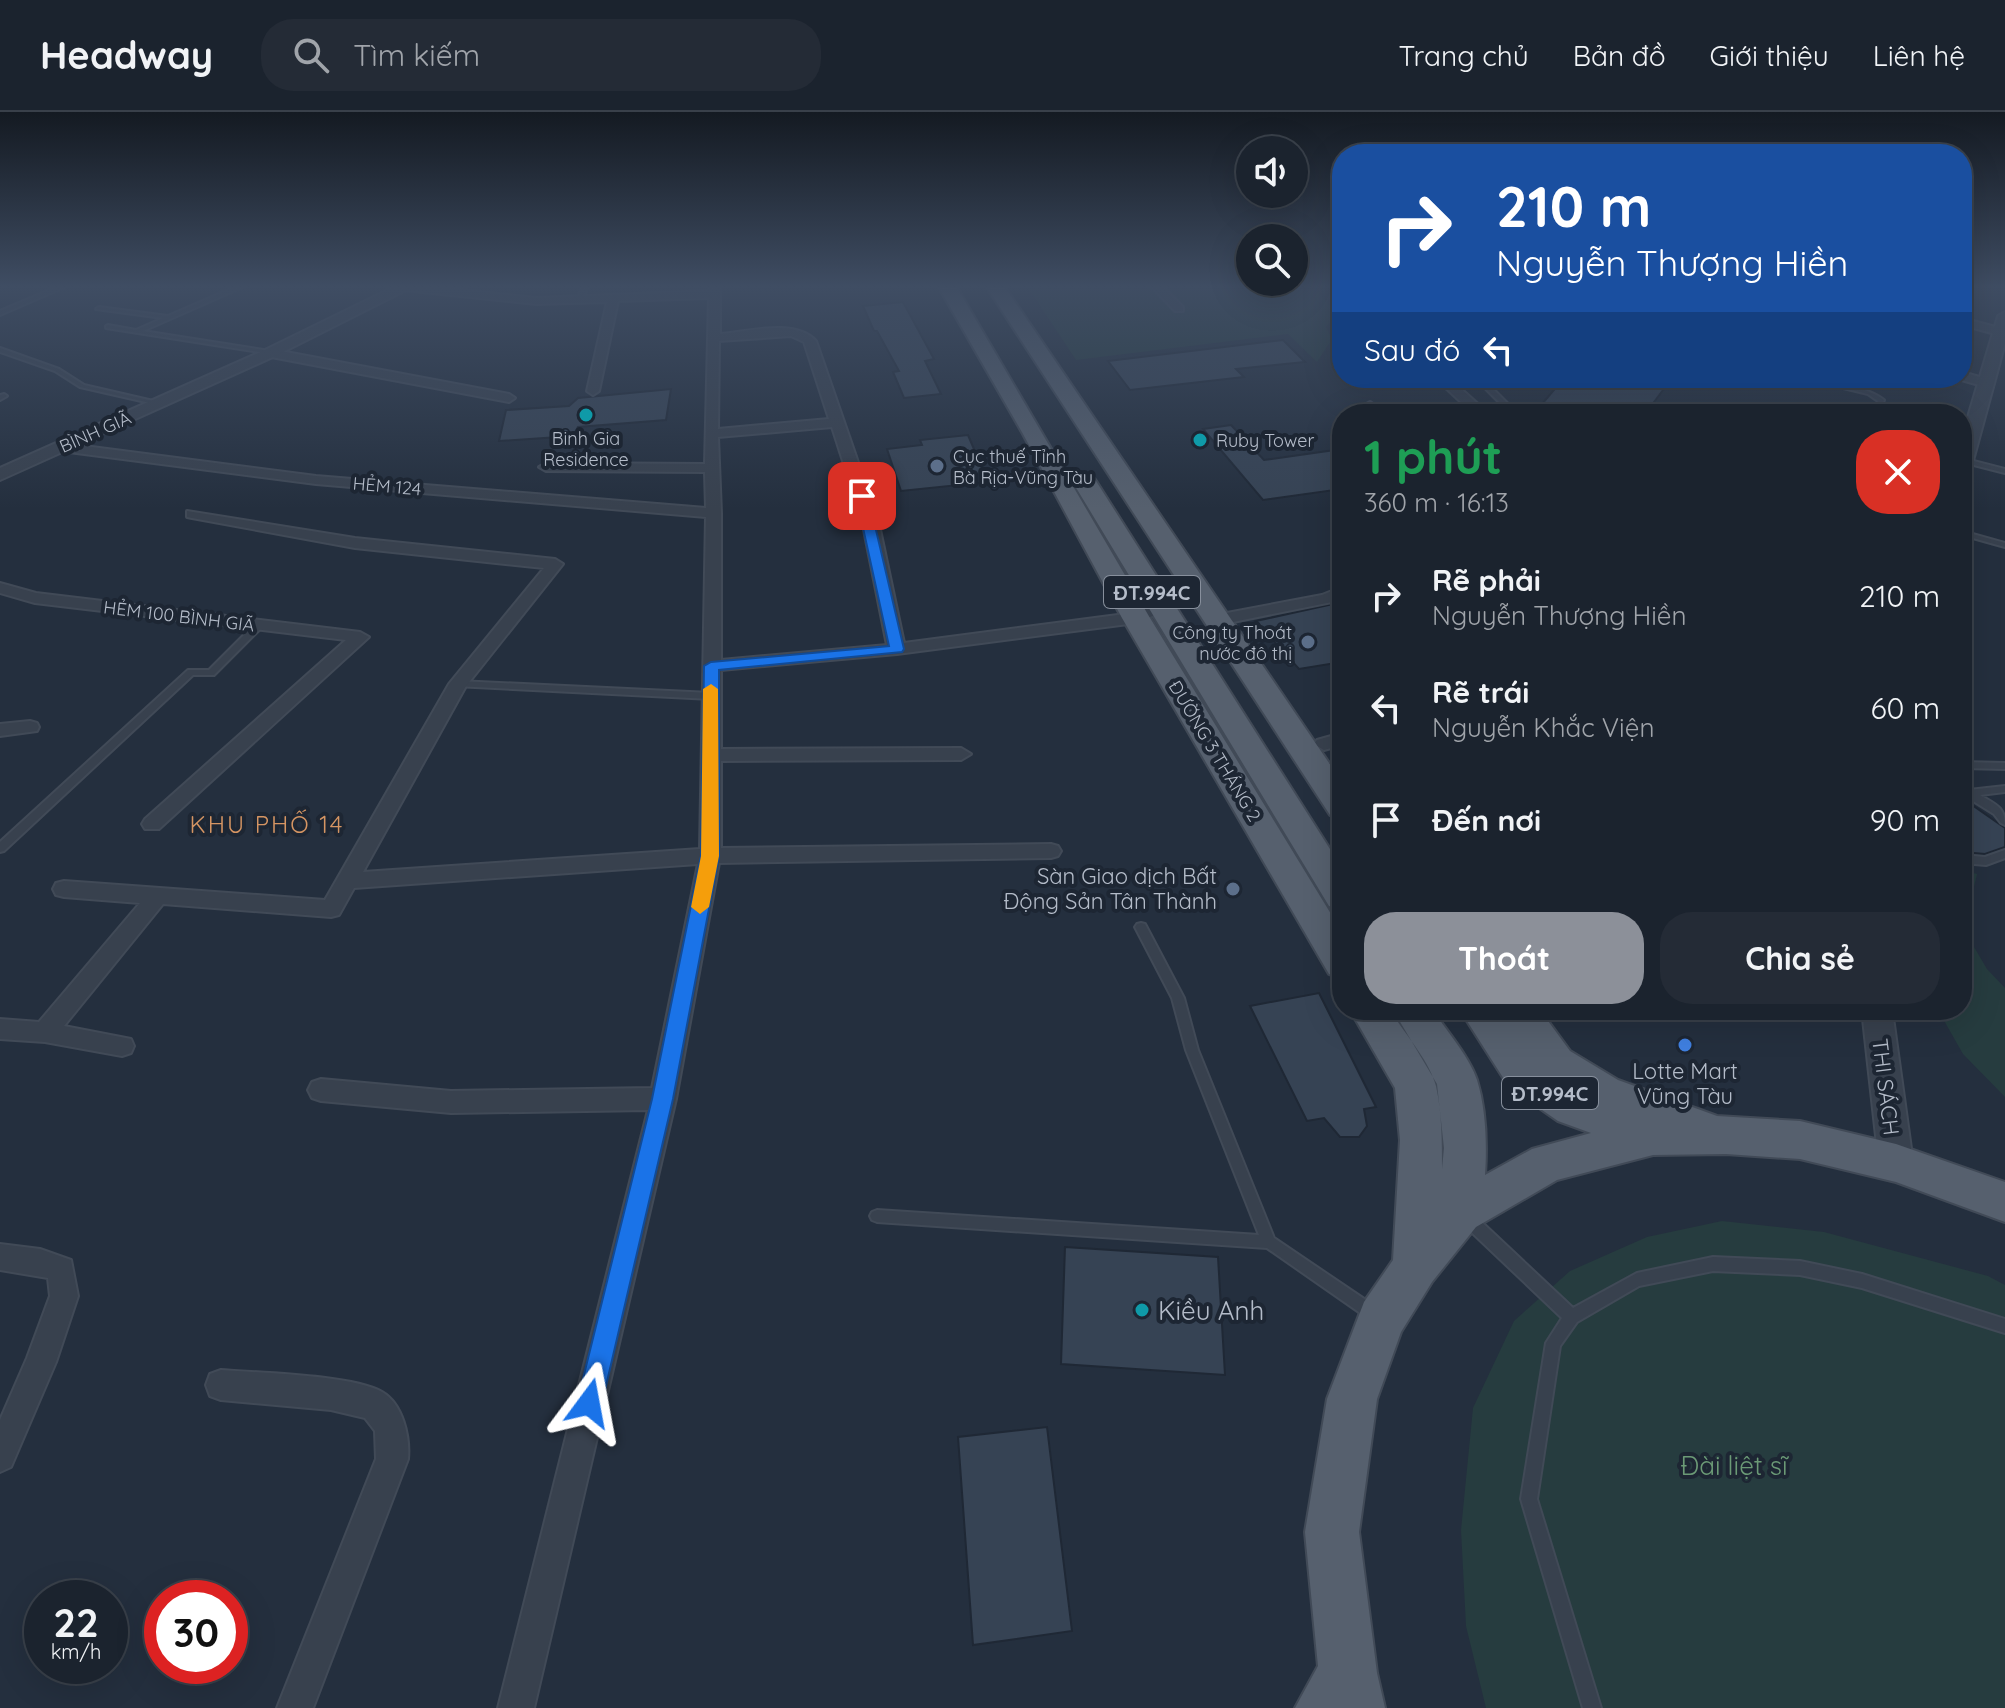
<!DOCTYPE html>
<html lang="vi">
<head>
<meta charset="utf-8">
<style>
  body { margin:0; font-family:Quicksand,sans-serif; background:#242b36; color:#f1f3f6; height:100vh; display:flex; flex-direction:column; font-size:30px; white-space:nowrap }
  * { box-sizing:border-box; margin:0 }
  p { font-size:26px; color:#a0a4aa }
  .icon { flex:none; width:44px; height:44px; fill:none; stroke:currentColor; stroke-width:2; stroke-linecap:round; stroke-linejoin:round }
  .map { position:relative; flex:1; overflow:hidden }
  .sheet { position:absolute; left:1332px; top:292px; width:640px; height:616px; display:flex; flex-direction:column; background:#1b232e; border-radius:32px; box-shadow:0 8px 32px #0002,0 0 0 2px #39404a }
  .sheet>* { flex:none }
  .banner { position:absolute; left:1332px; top:32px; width:640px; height:244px; border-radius:32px; box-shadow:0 8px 32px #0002,0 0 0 2px #39404a; background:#1a4fa0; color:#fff; overflow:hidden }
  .fabs { position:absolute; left:1236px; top:24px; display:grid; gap:16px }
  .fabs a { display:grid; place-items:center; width:72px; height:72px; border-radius:50%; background:#1b232e; box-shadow:0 8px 32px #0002,0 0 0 2px #39404a; font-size:40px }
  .speed { position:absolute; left:24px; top:1468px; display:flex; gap:16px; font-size:40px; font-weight:700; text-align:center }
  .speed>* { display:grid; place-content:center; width:104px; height:104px; border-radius:50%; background:#1b232e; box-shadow:0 8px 32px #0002,0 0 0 2px #39404a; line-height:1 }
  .speed small { font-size:20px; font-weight:400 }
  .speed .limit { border:12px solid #d22; background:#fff; color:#111 }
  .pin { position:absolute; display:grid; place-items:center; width:68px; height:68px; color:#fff; margin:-34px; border-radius:16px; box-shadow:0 4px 12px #0006 }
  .me { position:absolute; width:88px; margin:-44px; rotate:13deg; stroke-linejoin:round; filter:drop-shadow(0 0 6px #0008) }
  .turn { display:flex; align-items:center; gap:28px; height:168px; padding:0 32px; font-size:36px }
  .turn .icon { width:104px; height:104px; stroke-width:2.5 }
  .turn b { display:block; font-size:56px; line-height:68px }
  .then { display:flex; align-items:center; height:76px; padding:0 32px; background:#0003; gap:16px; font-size:30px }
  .round { display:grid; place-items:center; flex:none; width:84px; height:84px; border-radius:32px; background:#242b36 }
  .summary { display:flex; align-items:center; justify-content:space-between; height:136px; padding:0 32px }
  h1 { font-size:48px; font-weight:700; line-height:60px; color:#1e9e55 }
  .button { display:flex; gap:16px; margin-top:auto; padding:16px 32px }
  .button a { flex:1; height:92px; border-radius:32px; background:#8c9099; color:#fff; font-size:32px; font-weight:700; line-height:92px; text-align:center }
  .button a+a { background:#242b36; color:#f1f3f6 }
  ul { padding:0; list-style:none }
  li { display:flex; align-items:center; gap:24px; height:112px; padding:0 32px }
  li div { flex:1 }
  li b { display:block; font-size:30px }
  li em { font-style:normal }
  header { display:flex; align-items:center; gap:48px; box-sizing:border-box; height:112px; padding:0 40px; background:#1b232e; border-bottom:2px solid #39404a }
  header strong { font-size:38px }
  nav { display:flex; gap:44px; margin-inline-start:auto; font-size:28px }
  .search { width:560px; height:72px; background:#242b36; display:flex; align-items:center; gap:20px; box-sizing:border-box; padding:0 28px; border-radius:32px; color:#a0a4aa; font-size:30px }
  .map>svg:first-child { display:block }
</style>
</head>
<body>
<header>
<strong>Headway</strong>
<div class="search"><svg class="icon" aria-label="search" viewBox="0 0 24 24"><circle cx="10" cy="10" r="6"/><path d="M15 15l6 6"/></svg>Tìm kiếm</div>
<nav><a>Trang chủ</a><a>Bản đồ</a><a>Giới thiệu</a><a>Liên hệ</a></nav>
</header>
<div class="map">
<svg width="2005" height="1596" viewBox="0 0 2005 1596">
  <rect width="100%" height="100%" fill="#242f3e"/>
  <!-- green -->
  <path fill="#263c3f" d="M 1027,174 L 1321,174 L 1316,177 L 1337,202 L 1326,215 L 1332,227 L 1317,250 L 1288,222 L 1076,248 Z
    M 1962,758 L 1977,762 L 1964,818 L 1987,857 L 2005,876 L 2005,985 L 1963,942 L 1938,898 L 1962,898 Z
    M 1722,1109 L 1824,1120 L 1988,1164 L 2005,1173 L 2005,1596 L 1486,1596 L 1466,1514 L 1461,1418 L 1473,1296 L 1514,1209 L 1570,1159 L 1647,1125 Z"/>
  <!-- building -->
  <path fill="#364354" stroke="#1f2835" stroke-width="2" d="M 903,190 L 934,247 L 925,249 L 941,282 L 904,286 L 893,260 L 899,259 L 877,219 L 874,219 L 863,194 Z
    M 1283,228 L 1305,250 L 1236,257 L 1244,265 L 1130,278 L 1108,249 Z
    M 1564,266 L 1672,266 L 1645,302 L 1584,302 L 1542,292 Z
    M 671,277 L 666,308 L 578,315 L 573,324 L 499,329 L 506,298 L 569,294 L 578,286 Z
    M 1231,313 L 1264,348 L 1342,337 L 1342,377 L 1263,388 L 1203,317 Z
    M 968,323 L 988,370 L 901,379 L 887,337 L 922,333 L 920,328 Z
    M 1342,490 L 1342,550 L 1299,557 L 1256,509 Z
    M 1962,686 L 2005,716 L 2005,735 L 1985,742 L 1962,740 Z
    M 1319,881 L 1376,995 L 1364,997 L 1367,1014 L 1359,1025 L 1340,1025 L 1324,1006 L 1307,1009 L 1250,894 Z
    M 1065,1135 L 1218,1145 L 1225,1263 L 1061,1252 Z
    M 1047,1315 L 1072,1519 L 973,1533 L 958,1325 Z"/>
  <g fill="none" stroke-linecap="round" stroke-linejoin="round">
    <defs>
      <path id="service" d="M 59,174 L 67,174 L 0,203 L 0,199 Z
        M 237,174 L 245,174 L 143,219 L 270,239 L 272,240 L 272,242 L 106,216 L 106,214 L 108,213 L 136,218 L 163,206 L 96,197 L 99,195 L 168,204 Z
        M 583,174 L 589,174 L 580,189 L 576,189 Z
        M 0,236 L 59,257 L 84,273 L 162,291 L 159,293 L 80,275 L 55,259 L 0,240 Z
        M 1475,266 L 1482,266 L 1518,302 L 1511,302 Z
        M 1802,266 C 1823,266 1868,275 1884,288 L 1879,302 L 1873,302 L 1878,289 L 1868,282 Z
        M 4,282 L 7,284 L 0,288 L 0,283 Z
        M 1962,346 L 2005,357 L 2005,361 L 1962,350 Z
        M 1962,419 L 2005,431 L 2005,435 L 1962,423 Z
        M 258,511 L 261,512 L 261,516 L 214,563 L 193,563 L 4,739 L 0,740 L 0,730 L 188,558 L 209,558 L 255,512 Z
        M 458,569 L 711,581 L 716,584 L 711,587 L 455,574 L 455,570 Z
        M 1342,648 L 1342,654 L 1317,660 L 1312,657 L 1314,655 Z
        M 1962,650 L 2005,651 L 2005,657 L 1962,656 Z
        M 2005,674 L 2005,680 L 1980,683 C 1994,692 2005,694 2005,713 L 2001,711 L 1994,702 L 1962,682 L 1962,676 L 1969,678 Z
        M 2005,738 L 2005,746 L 1986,753 L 1962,751 L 1962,743 L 1985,745 Z
        M 1141,811 L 1145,812 L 1184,886 L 1198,938 L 1274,1126 L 1379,1197 L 1381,1202 L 1379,1207 L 1374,1209 L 1369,1207 L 1267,1136 L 877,1110 L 872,1108 L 870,1104 L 872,1100 L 877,1098 L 1259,1123 L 1186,938 L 1172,886 L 1135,815 L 1137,812 Z
        M 1468,1101 L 1473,1102 L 1573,1196 L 1637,1161 L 1713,1145 L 1800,1149 L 1862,1162 L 2005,1207 L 2005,1221 L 1862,1176 L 1800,1163 L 1713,1159 L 1639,1174 L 1577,1210 L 1560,1234 L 1537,1387 L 1601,1596 L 1583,1596 L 1521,1387 L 1546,1231 L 1562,1206 L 1463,1112 L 1461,1107 L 1463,1102 Z"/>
      <path id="minor" d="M 389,174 L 425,174 L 536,186 L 709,179 L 710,174 L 720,174 L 720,222 C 748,220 795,206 816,229 L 878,408 L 904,531 L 1133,501 L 1163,491 L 1171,496 L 1136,511 L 897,542 L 721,558 L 721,637 L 961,636 L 971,642 L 961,648 L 721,649 L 721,736 L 1051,732 L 1058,734 L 1061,739 L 1058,744 L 1051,746 L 719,751 L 676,987 L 534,1596 L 498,1596 L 648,998 L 451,1001 L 321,989 L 312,986 L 308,978 L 312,970 L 321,967 L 451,979 L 652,976 L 698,752 L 354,776 L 339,803 L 331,805 L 163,792 L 64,914 L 131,927 L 134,934 L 131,941 L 122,944 L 45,930 L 0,927 L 0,907 L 39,910 L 140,791 L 64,785 L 56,783 L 53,777 L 56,771 L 64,769 L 325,788 L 449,572 L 544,456 L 355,436 L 192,406 L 187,405 L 187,399 L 355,426 L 555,447 L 563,452 L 466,574 L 363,760 L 700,737 L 706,405 L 316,372 L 61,339 L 54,335 L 61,331 L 316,364 L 706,396 L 705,360 L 546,359 L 539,355 L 546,351 L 705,352 L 709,186 L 618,189 L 599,279 L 593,283 L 587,279 L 607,190 L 536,192 L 394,177 ZM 791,224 L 804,230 L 829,307 L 718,317 L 719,229 ZM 832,315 L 862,408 L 887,533 L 721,548 L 721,401 L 718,325 Z
        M 1151,174 L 1162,174 L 1183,195 L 1183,199 L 1175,199 Z
        M 1329,174 L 1341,174 L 1342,184 Z
        M 1962,206 L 2003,217 L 2005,219 L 1999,223 L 1962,213 Z
        M 270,237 L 509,282 L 515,286 L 509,290 L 266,244 L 266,238 Z
        M 1962,260 L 1990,268 L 1992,271 L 1986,275 L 1958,267 L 1962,266 Z
        M 1435,266 L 1449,266 L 1489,302 L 1474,302 Z
        M 1370,290 L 1388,302 L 1373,302 L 1363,294 Z
        M 0,471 L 36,481 L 360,520 L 369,525 L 159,717 L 145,717 L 142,712 L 145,707 L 346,528 L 35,491 L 0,481 Z
        M 1342,475 L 1342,486 L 1332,490 L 1233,510 L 1225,505 L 1227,501 L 1322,483 Z
        M 30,609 L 37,611 L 39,615 L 37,619 L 0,624 L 0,612 Z
        M 1342,621 L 1342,633 L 1324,638 L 1314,632 L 1317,628 Z
        M 0,1132 L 40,1137 L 71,1148 L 78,1184 L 56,1250 L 11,1355 L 0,1360 L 0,1308 L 27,1246 L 50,1184 L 48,1166 L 0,1158 Z
        M 221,1258 C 259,1261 352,1263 382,1280 C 403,1292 410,1325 408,1347 L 313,1596 L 277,1596 L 376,1347 L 375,1319 L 365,1306 L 331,1298 L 221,1288 L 210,1284 L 206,1273 L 210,1262 Z"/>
      <path id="tertiary" d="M 396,174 L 414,174 L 275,244 L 0,368 L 0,356 L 265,238 Z
        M 2005,200 L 2005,231 L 1971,356 L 1962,361 L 1962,325 L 1998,204 Z
        M 1862,898 L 1892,898 L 1913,1051 L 1908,1062 L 1896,1066 L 1884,1062 L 1879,1051 Z"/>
      <path id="primary" d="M 938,174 L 956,174 L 1150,506 L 1342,820 L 1342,867 L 1329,862 L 1122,506 L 1023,322 Z
        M 986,174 L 1004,174 L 1342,670 L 1342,706 L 1330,703 Z
        M 1084,362 L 1092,364 L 1096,369 L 1342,756 L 1342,798 L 1329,794 L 1072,369 L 1076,364 Z
        M 1350,898 L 1390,898 C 1404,921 1429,948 1436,974 C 1442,1001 1442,1030 1442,1057 L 1444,1036 L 1437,972 L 1393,898 L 1433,898 C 1447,920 1469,944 1477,968 C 1486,997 1487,1034 1485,1063 L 1532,1037 L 1591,1021 L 1558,1009 L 1509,975 L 1460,898 L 1540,898 L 1570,939 L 1618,968 L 1717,1004 L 1800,1009 L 1896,1032 L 2005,1070 L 2005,1110 L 1896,1070 L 1800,1047 L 1726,1042 L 1653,1043 L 1557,1068 L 1476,1115 L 1432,1170 L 1401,1220 L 1377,1287 L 1359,1420 L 1377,1561 L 1385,1596 L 1295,1596 L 1318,1554 L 1305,1420 L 1327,1287 L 1364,1190 L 1393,1148 L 1400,1028 L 1395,976 Z"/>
    </defs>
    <!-- service casing -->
    <use href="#service" stroke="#414a57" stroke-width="4"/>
    <!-- minor casing -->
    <use href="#minor" stroke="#414a57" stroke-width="4"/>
    <!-- tertiary casing -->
    <use href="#tertiary" stroke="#414a57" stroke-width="4"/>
    <!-- primary casing -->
    <use href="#primary" stroke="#414a57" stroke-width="4"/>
    <!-- service -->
    <use href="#service" fill="#38414e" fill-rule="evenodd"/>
    <!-- minor -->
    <use href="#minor" fill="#38414e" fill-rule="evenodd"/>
    <!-- tertiary -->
    <use href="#tertiary" fill="#38414e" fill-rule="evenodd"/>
    <!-- primary -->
    <use href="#primary" fill="#56606e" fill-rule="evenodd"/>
  </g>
  <!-- sky -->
  <linearGradient id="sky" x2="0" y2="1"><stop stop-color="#141a22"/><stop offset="0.44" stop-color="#3f4d63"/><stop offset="1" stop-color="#3f4d63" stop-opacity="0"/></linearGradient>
  <rect width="2005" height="397" fill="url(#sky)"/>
  <!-- route -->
  <path fill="#1a73e8" stroke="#114b97" stroke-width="2" d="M 862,380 L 868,384 L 904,537 L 902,540 L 719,558 L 719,744 L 673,987 L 602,1291 L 598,1300 L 589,1304 L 580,1300 L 577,1291 L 652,987 L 701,744 L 704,554 L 711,550 L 889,534 L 856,384 Z"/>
  <!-- slow -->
  <path fill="#f59e0b" d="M 711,572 L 718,577 L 719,744 L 709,795 L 700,802 L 691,795 L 701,744 L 703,577 Z"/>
  <!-- markers -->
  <g fill="#0f9aa8" stroke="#1d2633" stroke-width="3">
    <circle cx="586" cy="303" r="8"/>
    <circle cx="1200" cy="328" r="8"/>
    <circle cx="1142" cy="1198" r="8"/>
  </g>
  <g fill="#5c6f8a" stroke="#1d2633" stroke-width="3">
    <circle cx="937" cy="354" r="8"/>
    <circle cx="1308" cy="530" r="8"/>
    <circle cx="1233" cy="777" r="8"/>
  </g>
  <circle fill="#3f7fe0" stroke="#1d2633" stroke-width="3" cx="1685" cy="933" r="8"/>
  <g text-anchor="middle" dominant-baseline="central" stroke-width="8" stroke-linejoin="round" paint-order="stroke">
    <!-- far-street labels -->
    <g font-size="18" fill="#b4bcc9" stroke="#1d2633">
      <text transform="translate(95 320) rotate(-24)">BÌNH GIÃ</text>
      <text transform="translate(387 374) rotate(5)">HẺM 124</text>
      <text transform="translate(179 504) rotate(7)">HẺM 100 BÌNH GIÃ</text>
      <text transform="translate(1215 639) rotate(59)">ĐƯỜNG 3 THÁNG 2</text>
    </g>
    <!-- far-poi labels -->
    <g font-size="18" fill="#b4bcc9" stroke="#1d2633" text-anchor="start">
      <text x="586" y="326" text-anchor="middle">Binh Gia<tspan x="586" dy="21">Residence</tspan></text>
      <text x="1216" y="328">Ruby Tower</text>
      <text x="953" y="344">Cục thuế Tỉnh<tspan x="953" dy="21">Bà Rịa-Vũng Tàu</tspan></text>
      <text x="1292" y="520" text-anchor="end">Công ty Thoát<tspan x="1292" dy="21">nước đô thị</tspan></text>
    </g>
    <!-- shield labels -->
    <g fill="#1d2633" stroke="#878f9c" stroke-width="2">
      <rect x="1104" y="464" width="96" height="32" rx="6"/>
      <rect x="1502" y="965" width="96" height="32" rx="6"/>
    </g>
    <g font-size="20" font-weight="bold" fill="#b4bcc9">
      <text x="1152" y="480">ĐT.994C</text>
      <text x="1550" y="981">ĐT.994C</text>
    </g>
    <!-- poi labels -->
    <g font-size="22" fill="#b4bcc9" stroke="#1d2633" text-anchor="end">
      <text x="1217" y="764">Sàn Giao dịch Bất<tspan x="1217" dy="25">Động Sản Tân Thành</tspan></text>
      <text x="1685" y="959" text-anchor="middle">Lotte Mart<tspan x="1685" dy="25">Vũng Tàu</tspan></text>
    </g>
    <!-- street labels -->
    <g font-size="22" fill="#b4bcc9" stroke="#1d2633">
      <text transform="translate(1886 975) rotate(83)">THI SÁCH</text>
    </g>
    <!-- neighbourhood labels -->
    <g font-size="24" letter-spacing="2" fill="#d59563" stroke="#1d2633">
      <text x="267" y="712">KHU PHỐ 14</text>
    </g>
    <!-- near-poi labels -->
    <g font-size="26" fill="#b4bcc9" stroke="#1d2633" text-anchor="start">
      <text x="1158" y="1198">Kiều Anh</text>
    </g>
    <!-- near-park labels -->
    <g font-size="26" fill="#6b9a76" stroke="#1d2633">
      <text x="1734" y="1353">Đài liệt sĩ</text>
    </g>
  </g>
</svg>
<div class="fabs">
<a><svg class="icon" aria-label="sound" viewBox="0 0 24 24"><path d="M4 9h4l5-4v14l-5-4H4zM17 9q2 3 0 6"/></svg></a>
<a><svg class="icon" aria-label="search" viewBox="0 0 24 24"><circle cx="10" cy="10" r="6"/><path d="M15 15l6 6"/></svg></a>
</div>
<div class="speed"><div>22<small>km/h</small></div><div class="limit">30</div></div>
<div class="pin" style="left:862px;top:384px;background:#d93025"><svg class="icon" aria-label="arrive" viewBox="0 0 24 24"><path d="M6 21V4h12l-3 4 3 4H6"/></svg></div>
<svg class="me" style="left:589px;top:1291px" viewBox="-20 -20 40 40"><path d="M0-17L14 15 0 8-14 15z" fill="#1a73e8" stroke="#fff" stroke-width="4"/></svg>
<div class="banner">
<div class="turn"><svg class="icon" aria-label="right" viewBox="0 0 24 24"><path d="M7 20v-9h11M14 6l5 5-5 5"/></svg><div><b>210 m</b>Nguyễn Thượng Hiền</div></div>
<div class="then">Sau đó<svg class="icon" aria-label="left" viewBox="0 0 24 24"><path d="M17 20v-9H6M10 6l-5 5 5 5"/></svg></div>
</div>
<section class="sheet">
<div class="summary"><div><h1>1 phút</h1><p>360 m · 16:13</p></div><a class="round" style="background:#d93025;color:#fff"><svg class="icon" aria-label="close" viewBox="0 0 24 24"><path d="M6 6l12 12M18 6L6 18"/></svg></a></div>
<ul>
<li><svg class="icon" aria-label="right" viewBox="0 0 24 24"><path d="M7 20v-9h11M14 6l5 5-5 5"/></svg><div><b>Rẽ phải</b><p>Nguyễn Thượng Hiền</p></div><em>210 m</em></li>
<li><svg class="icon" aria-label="left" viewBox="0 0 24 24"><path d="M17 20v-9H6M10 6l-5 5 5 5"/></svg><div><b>Rẽ trái</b><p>Nguyễn Khắc Viện</p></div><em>60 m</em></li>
<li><svg class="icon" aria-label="arrive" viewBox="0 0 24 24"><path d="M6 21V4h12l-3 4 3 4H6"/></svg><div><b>Đến nơi</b></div><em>90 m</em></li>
</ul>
<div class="button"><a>Thoát</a><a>Chia sẻ</a></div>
</section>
</div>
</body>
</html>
